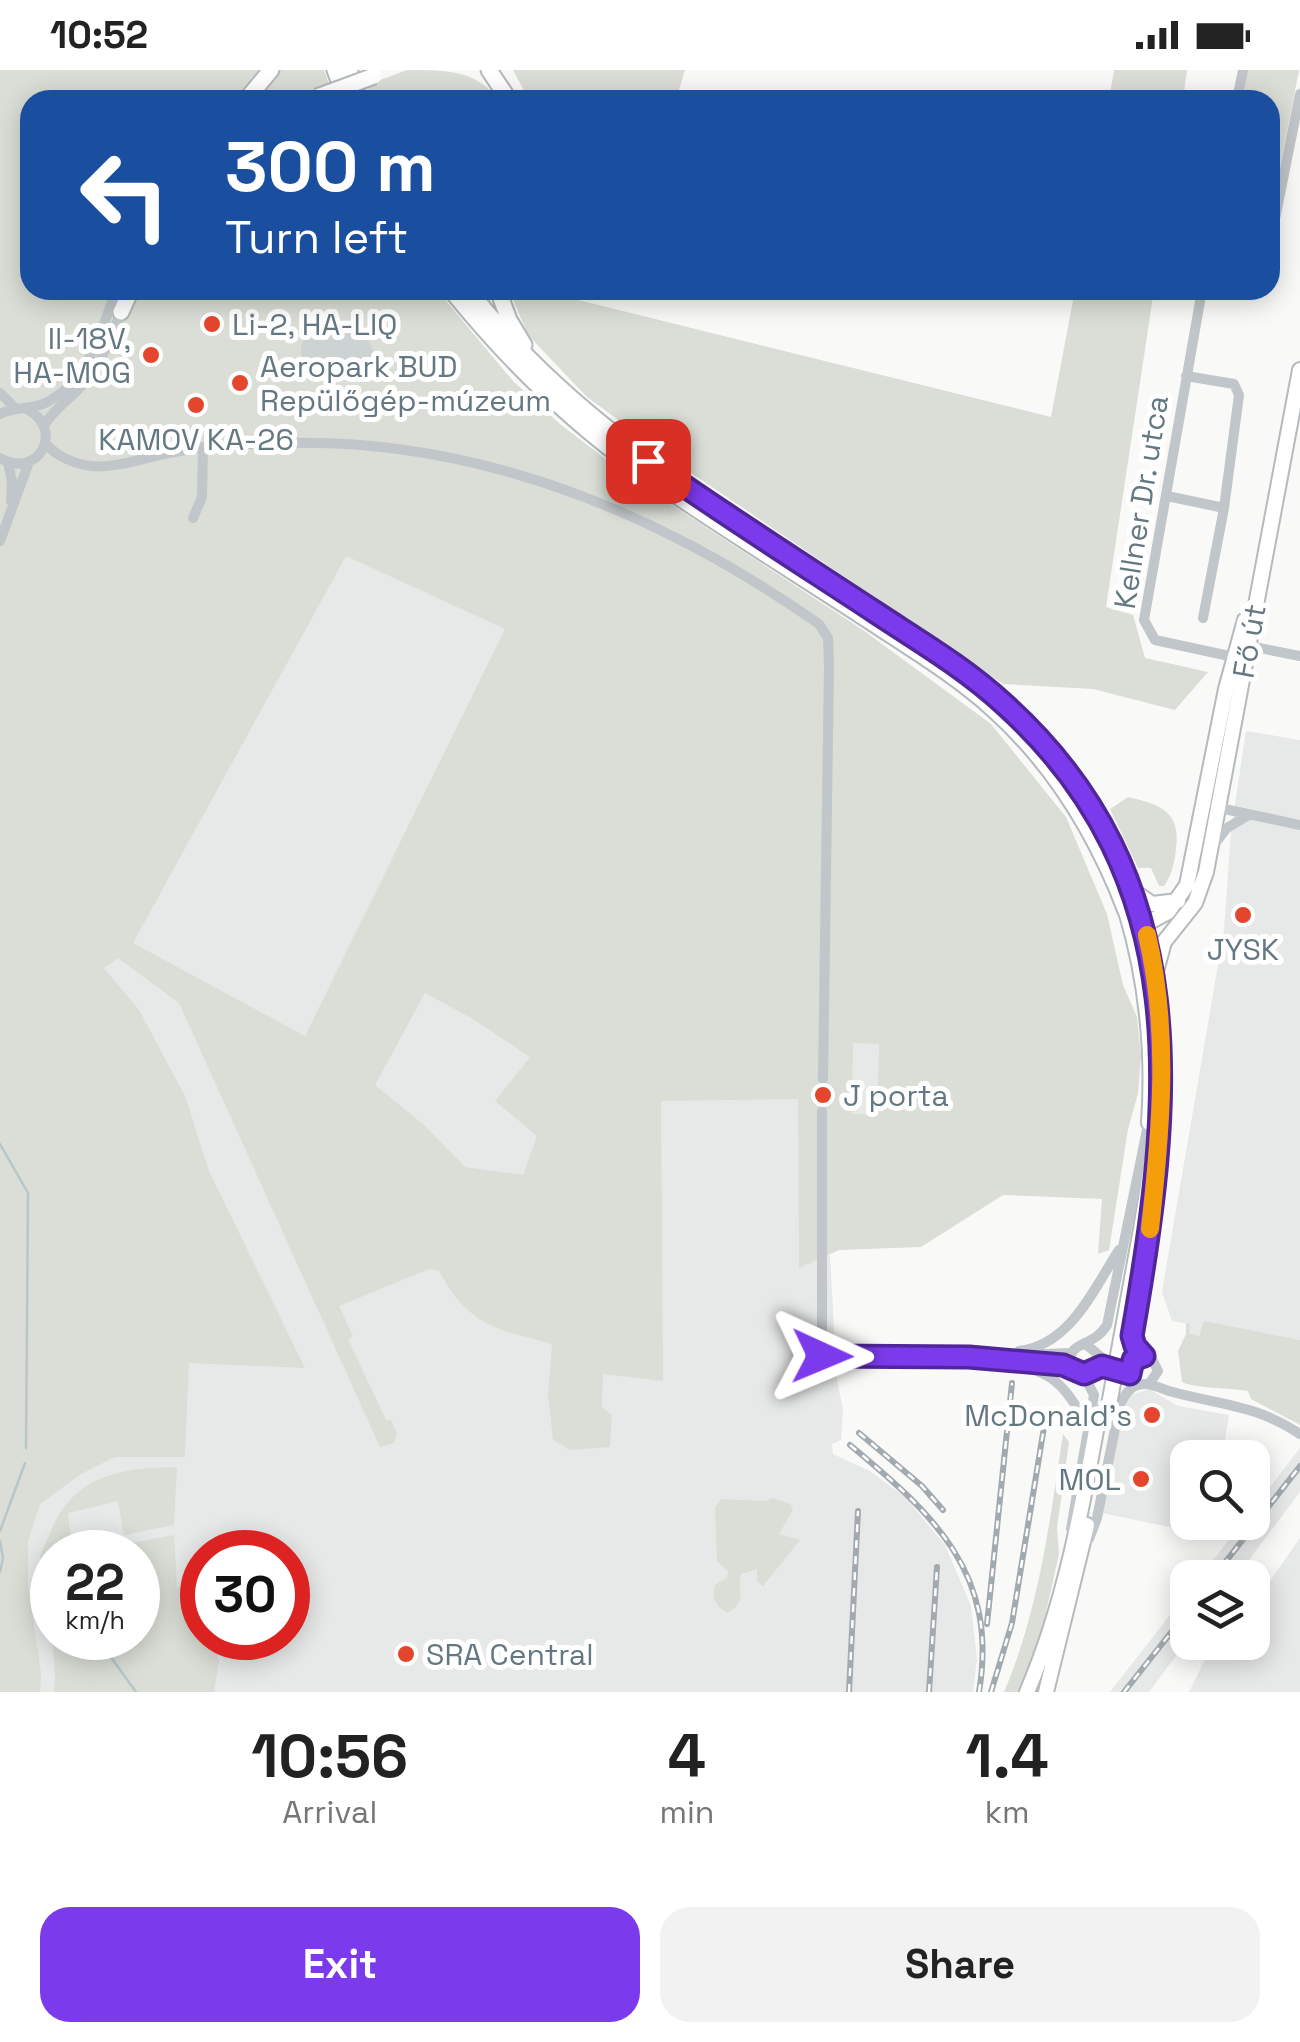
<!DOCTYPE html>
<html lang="en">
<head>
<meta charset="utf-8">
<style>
  body { margin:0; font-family:"Space Grotesk",sans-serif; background:#f2f2f2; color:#222; height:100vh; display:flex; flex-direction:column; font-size:38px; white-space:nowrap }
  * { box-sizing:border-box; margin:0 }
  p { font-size:32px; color:#767676 }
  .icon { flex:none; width:55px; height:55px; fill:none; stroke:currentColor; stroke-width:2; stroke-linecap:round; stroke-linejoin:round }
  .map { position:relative; height:1622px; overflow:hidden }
  .details { display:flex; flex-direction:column; background:#fff; flex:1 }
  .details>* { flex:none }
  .top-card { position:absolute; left:20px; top:20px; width:1260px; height:210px; border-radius:30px; box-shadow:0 5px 25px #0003; background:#1a4fa0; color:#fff; overflow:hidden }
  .fabs { position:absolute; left:1170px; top:1370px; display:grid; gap:20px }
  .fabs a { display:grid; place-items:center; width:100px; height:100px; border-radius:20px; background:#fff; box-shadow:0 5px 25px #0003; font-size:50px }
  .speed { position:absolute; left:30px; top:1460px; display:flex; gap:20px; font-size:50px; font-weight:700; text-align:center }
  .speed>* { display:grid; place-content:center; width:130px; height:130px; border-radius:50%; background:#fff; box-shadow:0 5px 25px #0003; line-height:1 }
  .speed small { font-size:25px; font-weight:400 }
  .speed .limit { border:15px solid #d22; background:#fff; color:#111 }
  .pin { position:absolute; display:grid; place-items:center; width:85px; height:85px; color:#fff; margin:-42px; border-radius:20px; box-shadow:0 5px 15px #0006 }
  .me { position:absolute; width:110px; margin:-55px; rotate:91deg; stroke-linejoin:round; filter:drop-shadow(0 0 8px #0008) }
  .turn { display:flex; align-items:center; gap:35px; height:210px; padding:0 40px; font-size:45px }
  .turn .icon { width:130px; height:130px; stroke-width:2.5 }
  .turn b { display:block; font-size:70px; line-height:85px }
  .eta { display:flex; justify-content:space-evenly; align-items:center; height:170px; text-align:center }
  .eta b { font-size:60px; font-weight:600; line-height:70px }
  .primary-button { display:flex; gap:20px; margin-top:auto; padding:20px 40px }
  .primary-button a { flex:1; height:115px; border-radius:30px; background:#7c3aed; color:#fff; font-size:40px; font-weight:600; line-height:115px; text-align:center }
  .primary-button a+a { background:#f2f2f2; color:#222 }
  .status { display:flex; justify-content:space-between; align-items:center; height:70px; padding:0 50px; background:#fff; direction:ltr }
  .status svg { height:28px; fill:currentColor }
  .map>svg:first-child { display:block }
</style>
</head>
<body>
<div class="status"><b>10:52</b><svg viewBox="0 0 49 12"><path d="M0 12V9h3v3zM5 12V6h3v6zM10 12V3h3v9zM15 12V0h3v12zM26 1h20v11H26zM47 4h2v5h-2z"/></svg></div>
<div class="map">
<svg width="1300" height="1622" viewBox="0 0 1300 1622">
  <rect width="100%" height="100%" fill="#f9f9f7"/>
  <!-- built -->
  <path fill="#e7e9e8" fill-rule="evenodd" d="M 412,408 L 953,891 L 828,1150 L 837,1310 L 843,1339 L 841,1370 L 832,1374 L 833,1384 L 870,1401 L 906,1428 L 945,1475 L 971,1536 L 977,1589 L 973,1622 L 0,1622 L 0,504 ZM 52,1482 L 138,1482 L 138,1568 L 52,1568 ZM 202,1482 L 288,1482 L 288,1568 L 202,1568 Z
    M 1246,661 L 1300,670 L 1300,1270 L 1205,1252 L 1199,1266 L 1189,1263 L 1189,1254 L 1172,1251 L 1162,1222 L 1224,860 L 1231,761 Z
    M 1149,1319 L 1178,1336 L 1229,1345 L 1224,1375 L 1193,1370 L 1174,1458 L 1102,1443 L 1125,1331 L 1131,1325 Z
    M 1300,1378 L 1300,1422 L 1236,1507 L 1200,1507 L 1242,1453 L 1252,1452 L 1253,1439 Z
    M 1300,1468 L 1300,1622 L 1189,1622 L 1213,1573 L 1252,1572 L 1253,1535 Z
    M 1187,1523 L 1187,1571 L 1149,1622 L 1110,1622 Z"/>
  <!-- green -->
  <path fill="#daded6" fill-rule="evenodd" d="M 0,0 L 324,0 L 335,30 L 30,30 L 30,220 L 437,220 L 513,311 L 560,354 L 629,407 L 863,560 L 991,654 L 1066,747 L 1107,844 L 1123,915 L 1137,947 L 1141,986 L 1138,1023 L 1128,1059 L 1109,1180 L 1098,1184 L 1102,1129 L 1003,1125 L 921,1177 L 839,1180 L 799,1198 L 798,1029 L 661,1031 L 663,1311 L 603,1304 L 602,1337 L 612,1345 L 610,1377 L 570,1380 L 553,1370 L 548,1325 L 552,1274 C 494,1258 470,1257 439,1201 L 429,1199 L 339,1236 L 353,1266 L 348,1269 L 386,1350 L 391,1350 L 397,1363 L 394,1373 L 380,1377 L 179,933 L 118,888 L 104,898 L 139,940 L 185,1026 L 209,1101 L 305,1298 L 189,1293 L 185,1387 L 115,1387 L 81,1404 L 40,1434 L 28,1472 L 28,1515 L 41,1603 L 40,1622 L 0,1622 ZM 346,486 L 505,559 L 305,966 L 133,873 ZM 425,923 L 473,949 L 530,987 L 495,1031 L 537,1066 L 523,1105 L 465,1097 L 424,1055 L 375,1015 ZM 853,973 L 879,974 L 877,1045 L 852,1044 Z
    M 407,0 C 446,0 477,0 498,30 L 378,30 L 369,23 L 367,15 Z
    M 513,0 L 685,0 L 676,30 L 529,30 Z
    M 1114,0 L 1187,0 L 1183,30 L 1109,30 Z
    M 1247,0 L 1299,0 L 1270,148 L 1270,30 L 1242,30 Z
    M 509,220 L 538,220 L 1051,347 L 1075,220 L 1154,220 L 1106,537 L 1133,545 L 1145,588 L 1208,602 L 1175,640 L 1093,619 L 1004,614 L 994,608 L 678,394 L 587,327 L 528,265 Z
    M 1128,727 C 1159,734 1181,741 1176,778 C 1175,791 1172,805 1164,816 L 1159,816 L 1151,798 L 1138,798 L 1110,739 Z
    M 1204,1251 L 1300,1270 L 1300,1355 L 1251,1329 L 1248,1321 C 1232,1318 1192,1318 1182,1312 L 1178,1281 L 1186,1264 L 1186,1253 L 1190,1254 L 1189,1263 L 1199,1266 Z
    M 1063,1364 L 1069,1372 L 1057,1458 L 1059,1484 L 1038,1578 L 1019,1622 L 1004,1622 C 1039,1540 1050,1450 1063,1364 Z
    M 177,1397 L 174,1455 L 124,1465 L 118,1431 L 68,1443 L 72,1482 L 52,1482 L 52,1568 L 138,1568 L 138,1482 L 81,1482 L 174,1465 L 177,1517 L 202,1522 L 202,1568 L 214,1568 L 213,1574 L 219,1591 L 214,1622 L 54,1622 C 59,1578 41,1535 40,1491 C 40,1482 46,1472 50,1463 C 74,1404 121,1398 177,1397 Z
    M 773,1428 L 790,1434 L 793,1440 L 779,1464 L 800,1470 L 763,1516 L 757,1511 L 757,1499 L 741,1504 C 737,1523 748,1532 727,1543 C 715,1535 712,1530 715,1515 L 727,1508 L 728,1501 L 717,1491 L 715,1437 L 721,1429 L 765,1431 Z"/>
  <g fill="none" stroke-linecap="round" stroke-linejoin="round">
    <!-- stream -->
    <path stroke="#b7c6c8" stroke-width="2.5" d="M 0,1074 L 28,1123 L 26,1378
      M 0,1461 L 25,1393
      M 0,1471 L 3,1488 L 0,1502
      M 50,1503 L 52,1506
      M 97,1568 L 136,1622"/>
    <!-- runway -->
    <path stroke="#cdd2d3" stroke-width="48" d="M 325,279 L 349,285"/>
    <!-- minor-tunnel -->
    <path stroke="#d4d9da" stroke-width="10" stroke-dasharray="10 5" stroke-linecap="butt" d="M 822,1041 L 823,1009"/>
    <defs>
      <path id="major" d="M 1126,808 C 1176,928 1162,1036 1141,1159
        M 1135,822 L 1152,834 L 1178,831
        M 1126,841 C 1147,911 1154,980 1149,1053
        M 1136,878 L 1138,858 L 1168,842 L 1187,815 L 1226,619 L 1245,550
        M 1155,905 L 1164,872 L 1195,833 L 1206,802 L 1300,300
        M 1027,1622 C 1065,1534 1082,1438 1099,1344
        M 1046,1622 L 1087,1455"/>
      <path id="highway" d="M 335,0 L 346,30
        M 349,0 L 360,30
        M 489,0 L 509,30
        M 246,30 L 271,0
        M 451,220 C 506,288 565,347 636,398 C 713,452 793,501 871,552 C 913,580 957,606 994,640 C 1055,695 1097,765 1126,841
        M 469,220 C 564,344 697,425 826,510 C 956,596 1063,657 1126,808
        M 498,220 L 509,250 L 524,275
        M 116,221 L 116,220
        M 121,242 L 131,220"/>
    </defs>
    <!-- major casing -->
    <use href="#major" stroke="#b4babd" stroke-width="18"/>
    <!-- highway casing -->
    <use href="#highway" stroke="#b3b9bc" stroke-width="19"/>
    <!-- minor -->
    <path stroke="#c0c6c9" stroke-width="10" d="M 1237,30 L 1243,0
      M 1270,157 L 1275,149 L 1300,24
      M 1202,220 L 1144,550 L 1155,570 L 1234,587
      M 1186,306 L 1234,314 L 1239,325 L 1224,438 L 1203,548
      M 0,323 L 15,338
      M 0,344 C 15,336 30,340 45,333 C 89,312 100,262 116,221
      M 44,356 C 54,338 70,330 83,314 C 102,293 111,267 121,242
      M 45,373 C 56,386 74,394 91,396 C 117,399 148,386 174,382 C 212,375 249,374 288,373 C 482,369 662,444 819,554 L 828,568 L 829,595 L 823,1009
      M 0,388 C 38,410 66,360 27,339
      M 8,393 L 12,411 L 11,431
      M 1167,426 L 1224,438
      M 193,448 L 202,427 L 203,377
      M 0,471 L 29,392
      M 1249,576 L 1300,586
      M 1215,737 L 1300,755
      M 1212,777 L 1227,758 L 1247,746
      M 822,1041 L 822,1286 L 969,1287 L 1070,1283
      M 1086,1275 C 1095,1280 1099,1288 1108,1291 C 1124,1296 1137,1284 1152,1289 L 1158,1301 L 1149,1314
      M 1019,1281 C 1071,1275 1094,1218 1119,1180
      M 1144,1286 L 1135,1276 L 1132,1266 L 1156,1108
      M 990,1293 C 1047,1297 1062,1307 1088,1358
      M 1035,1293 L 1071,1298
      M 1084,1305 C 1115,1293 1113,1294 1139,1314
      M 1071,1459 L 1094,1325 L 1084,1305 L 1071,1298 C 1064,1270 1093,1279 1107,1255 L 1149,1050
      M 1089,1469 L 1097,1448 L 1120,1334 C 1124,1327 1128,1319 1135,1316 C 1148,1310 1160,1319 1173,1322 C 1220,1335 1257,1335 1300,1364"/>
    <!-- major -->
    <use href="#major" stroke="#fff" stroke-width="14"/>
    <!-- highway -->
    <use href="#highway" stroke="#fff" stroke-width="15"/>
    <defs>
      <path id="rail" d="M 859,1363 L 922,1416 L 943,1440
        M 850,1375 C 933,1444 999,1503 979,1622
        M 1213,1508 L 1300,1396
        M 987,1554 L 1012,1313
        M 849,1622 L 858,1441
        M 929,1622 L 937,1497
        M 991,1622 L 1012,1553 L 1046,1345
        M 1124,1622 L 1188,1541"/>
    </defs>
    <!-- rail casing -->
    <use href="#rail" stroke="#a1aaaf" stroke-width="6"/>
    <!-- rail -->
    <use href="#rail" stroke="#fff" stroke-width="2.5" stroke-dasharray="8" stroke-linecap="butt"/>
    <defs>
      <path id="major-bridge" d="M 1107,1346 L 1141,1159"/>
      <path id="highway-bridge" d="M 317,27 L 374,6"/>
    </defs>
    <!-- major-bridge casing -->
    <use href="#major-bridge" stroke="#b4babd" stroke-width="18" stroke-linecap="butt"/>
    <!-- highway-bridge casing -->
    <use href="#highway-bridge" stroke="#b3b9bc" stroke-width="19" stroke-linecap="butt"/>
    <!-- major-bridge -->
    <use href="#major-bridge" stroke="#fff" stroke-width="14"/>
    <!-- highway-bridge -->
    <use href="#highway-bridge" stroke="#fff" stroke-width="15"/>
  </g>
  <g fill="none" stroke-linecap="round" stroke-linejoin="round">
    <defs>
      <path id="route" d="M 648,391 C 722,443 799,492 875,542 C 919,571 965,598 1004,634 C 1198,809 1173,1033 1132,1266 L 1135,1276 L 1144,1286 L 1133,1290 L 1130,1304 L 1102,1296 L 1084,1304 L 1063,1295 L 969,1287 L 822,1286"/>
    </defs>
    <!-- route casing -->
    <use href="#route" stroke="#51269a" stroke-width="25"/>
    <!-- route -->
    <use href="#route" stroke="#7c3aed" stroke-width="18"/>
    <!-- slow -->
    <path stroke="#f59e0b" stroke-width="18" d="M 1147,865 C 1170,962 1161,1061 1150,1159"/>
  </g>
  <!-- markers -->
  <g fill="#e4462d" stroke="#fff" stroke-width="4">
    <circle cx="212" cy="254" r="10"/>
    <circle cx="151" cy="285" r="10"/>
    <circle cx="240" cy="313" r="10"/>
    <circle cx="196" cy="335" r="10"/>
    <circle cx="1243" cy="845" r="10"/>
    <circle cx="823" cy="1025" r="10"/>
    <circle cx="1152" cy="1345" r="10"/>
    <circle cx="1141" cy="1409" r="10"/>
    <circle cx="406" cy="1584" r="10"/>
  </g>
  <g text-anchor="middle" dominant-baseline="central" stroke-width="10" stroke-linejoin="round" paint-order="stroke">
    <!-- poi labels -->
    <g font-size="30" fill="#647882" stroke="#fff" text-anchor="start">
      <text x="232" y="254">Li-2, HA-LIQ</text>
      <text x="131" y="268" text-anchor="end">Il-18V,<tspan x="131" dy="34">HA-MOG</tspan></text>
      <text x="260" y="296">Aeropark BUD<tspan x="260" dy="34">Repülőgép-múzeum</tspan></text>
      <text x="196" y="369" text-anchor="middle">KAMOV KA-26</text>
      <text x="1243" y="879" text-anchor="middle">JYSK</text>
      <text x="843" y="1025">J porta</text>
      <text x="1132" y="1345" text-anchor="end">McDonald's</text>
      <text x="1121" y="1409" text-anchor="end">MOL</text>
      <text x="426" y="1584">SRA Central</text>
    </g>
    <!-- street labels -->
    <g font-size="30" fill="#647882" stroke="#fff">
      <text transform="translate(1141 432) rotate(-81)">Kellner Dr. utca</text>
      <text transform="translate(1249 571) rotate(-80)">Fő út</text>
    </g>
  </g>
</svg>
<div class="fabs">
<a><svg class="icon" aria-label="search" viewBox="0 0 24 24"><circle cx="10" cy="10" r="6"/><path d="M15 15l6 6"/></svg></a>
<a><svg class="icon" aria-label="layers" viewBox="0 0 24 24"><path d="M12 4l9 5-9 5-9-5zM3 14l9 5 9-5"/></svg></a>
</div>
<div class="speed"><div>22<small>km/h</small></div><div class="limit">30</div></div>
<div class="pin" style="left:648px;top:391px;background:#d93025"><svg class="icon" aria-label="arrive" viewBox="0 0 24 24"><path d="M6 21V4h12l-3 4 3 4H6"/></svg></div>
<svg class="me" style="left:822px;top:1286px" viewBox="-20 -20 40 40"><path d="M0-17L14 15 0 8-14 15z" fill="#7c3aed" stroke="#fff" stroke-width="4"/></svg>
<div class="top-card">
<div class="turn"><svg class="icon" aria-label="left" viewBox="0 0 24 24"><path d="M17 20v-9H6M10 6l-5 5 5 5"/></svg><div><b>300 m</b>Turn left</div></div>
</div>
</div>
<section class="details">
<div class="eta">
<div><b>10:56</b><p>Arrival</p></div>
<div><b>4</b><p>min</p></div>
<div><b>1.4</b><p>km</p></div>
</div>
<div class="primary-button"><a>Exit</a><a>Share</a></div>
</section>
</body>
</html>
